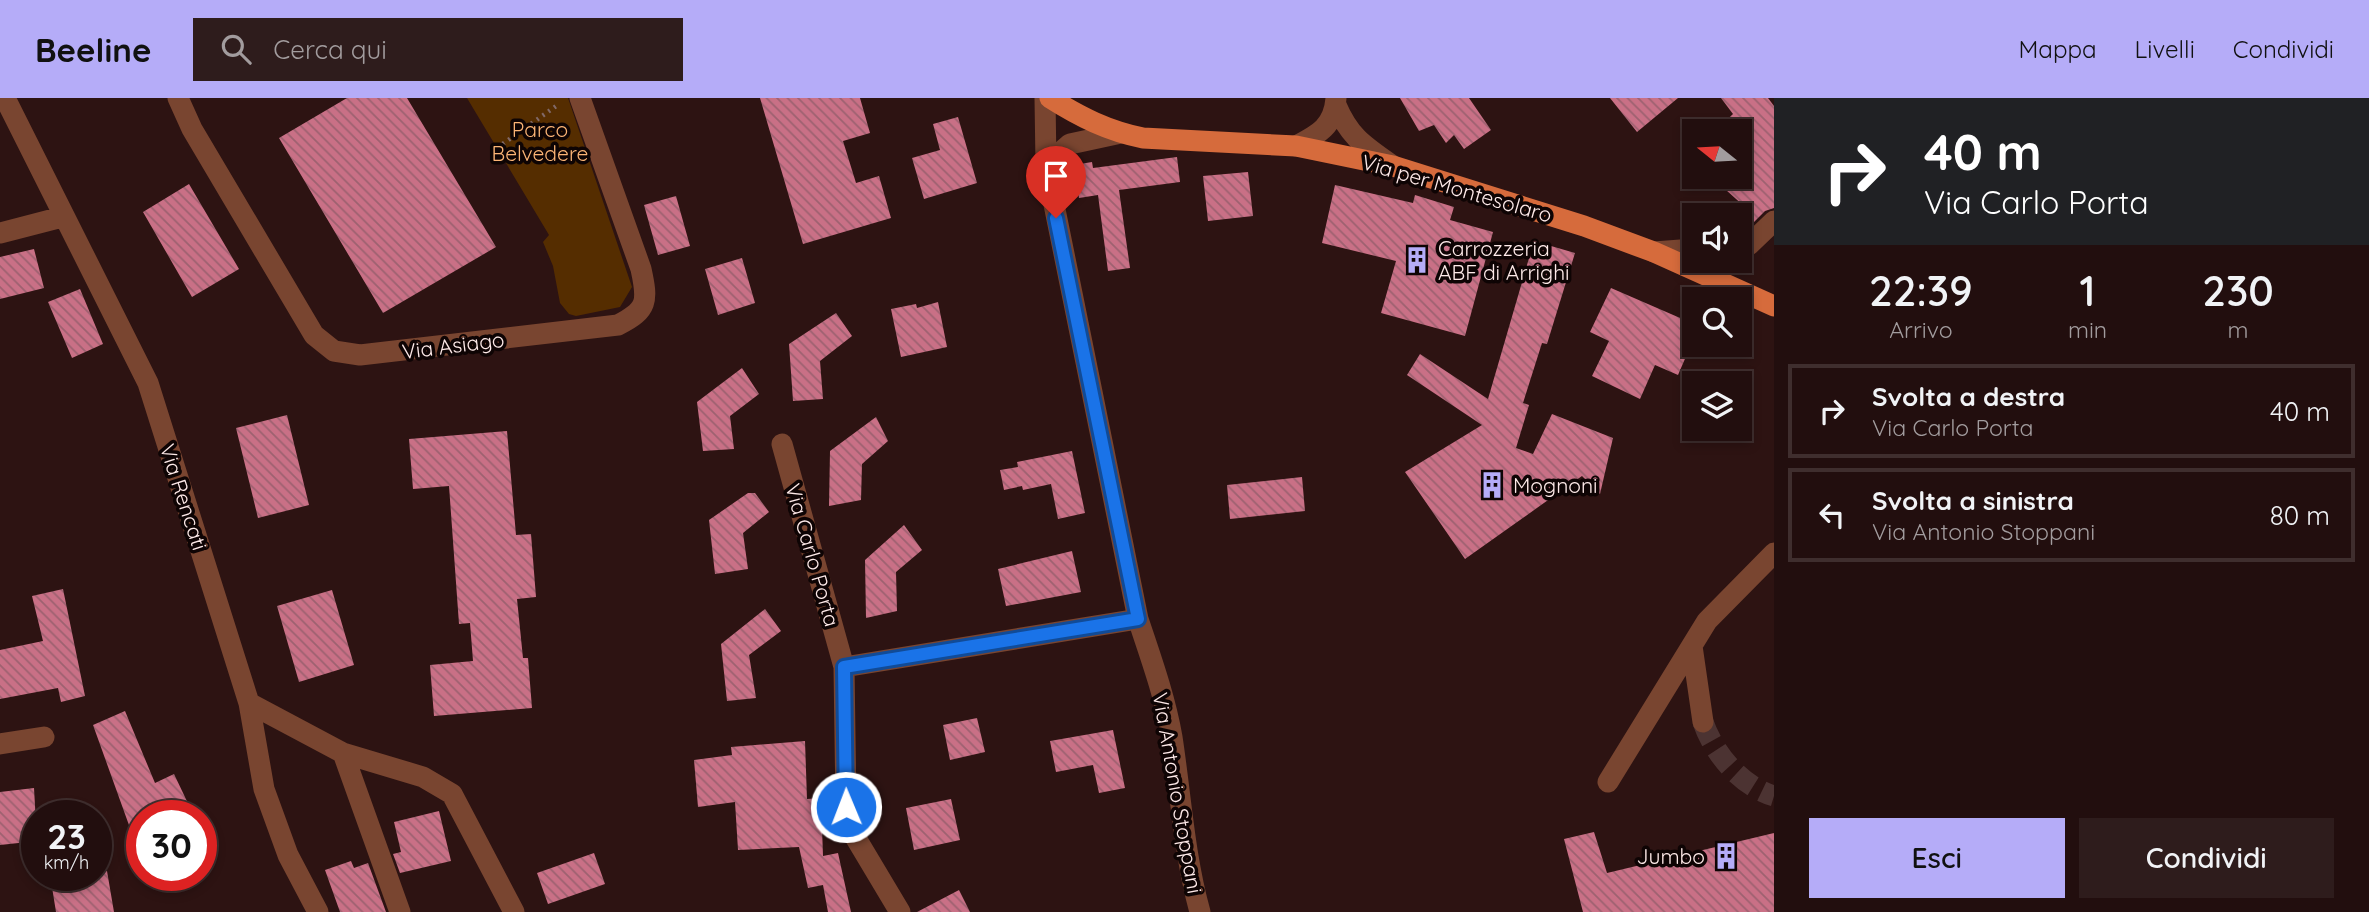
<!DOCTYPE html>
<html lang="it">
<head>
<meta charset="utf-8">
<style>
  body { margin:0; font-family:Quicksand,sans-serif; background:#2e1c1c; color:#f1f3f6; height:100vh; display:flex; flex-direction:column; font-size:26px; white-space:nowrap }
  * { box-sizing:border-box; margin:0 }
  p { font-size:23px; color:#a29c9e }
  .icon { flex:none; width:38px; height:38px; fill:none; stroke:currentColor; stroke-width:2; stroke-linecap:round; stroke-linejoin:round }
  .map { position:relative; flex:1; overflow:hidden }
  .details { display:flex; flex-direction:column; background:#220e0e; width:595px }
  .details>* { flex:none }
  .top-card { background:#202124; color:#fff; overflow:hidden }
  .needle { width:46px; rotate:288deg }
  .controls { position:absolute; left:1682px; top:21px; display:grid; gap:14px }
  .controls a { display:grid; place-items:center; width:70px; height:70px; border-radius:0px; background:#220e0e; box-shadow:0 4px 10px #0003,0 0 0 2px #3f2e2e; font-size:35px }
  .speed { position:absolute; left:21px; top:702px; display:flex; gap:14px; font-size:35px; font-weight:700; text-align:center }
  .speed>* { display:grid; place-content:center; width:91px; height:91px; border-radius:50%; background:#220e0e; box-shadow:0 4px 10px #0003,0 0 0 2px #3f2e2e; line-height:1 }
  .speed small { font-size:18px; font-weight:400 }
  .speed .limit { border:10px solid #d22; background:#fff; color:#111 }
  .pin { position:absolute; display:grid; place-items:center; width:60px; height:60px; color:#fff; margin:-72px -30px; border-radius:50% 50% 50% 0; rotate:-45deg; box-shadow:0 0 7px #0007 }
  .pin .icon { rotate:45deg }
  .me { position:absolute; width:77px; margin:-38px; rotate:359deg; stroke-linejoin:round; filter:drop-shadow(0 0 5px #0008) }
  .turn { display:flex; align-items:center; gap:24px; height:147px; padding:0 35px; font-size:32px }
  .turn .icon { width:91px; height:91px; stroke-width:2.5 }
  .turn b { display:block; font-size:49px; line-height:60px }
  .eta { display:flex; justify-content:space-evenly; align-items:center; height:119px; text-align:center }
  .eta b { font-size:42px; font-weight:600; line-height:49px }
  .primary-button { display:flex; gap:14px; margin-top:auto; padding:14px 35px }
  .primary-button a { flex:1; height:80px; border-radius:0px; background:#b5acf8; color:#111; font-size:28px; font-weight:600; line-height:80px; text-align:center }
  .primary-button a+a { background:#2e1c1c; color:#f1f3f6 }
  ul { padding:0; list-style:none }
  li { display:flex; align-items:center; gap:21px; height:94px; margin:0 14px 10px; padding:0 21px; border:4px solid #3f2e2e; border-radius:0px }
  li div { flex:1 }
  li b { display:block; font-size:26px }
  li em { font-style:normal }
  header { display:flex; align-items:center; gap:42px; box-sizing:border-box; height:98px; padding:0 35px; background:#b5acf8; color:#111 }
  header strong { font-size:33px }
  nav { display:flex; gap:38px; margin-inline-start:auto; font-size:24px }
  .search { width:490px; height:63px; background:#2e1c1c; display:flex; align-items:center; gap:18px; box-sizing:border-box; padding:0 24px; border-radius:0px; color:#a29c9e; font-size:26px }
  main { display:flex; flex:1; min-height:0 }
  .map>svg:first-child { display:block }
</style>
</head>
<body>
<header>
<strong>Beeline</strong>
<div class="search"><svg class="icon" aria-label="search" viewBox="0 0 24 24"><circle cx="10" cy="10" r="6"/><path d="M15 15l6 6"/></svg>Cerca qui</div>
<nav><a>Mappa</a><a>Livelli</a><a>Condividi</a></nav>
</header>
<main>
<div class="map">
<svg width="1774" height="814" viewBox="0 0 1774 814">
  <defs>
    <pattern id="building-back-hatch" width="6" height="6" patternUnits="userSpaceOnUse" patternTransform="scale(1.75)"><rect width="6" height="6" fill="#c97086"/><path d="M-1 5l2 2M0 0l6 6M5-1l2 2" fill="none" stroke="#9d6170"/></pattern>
  </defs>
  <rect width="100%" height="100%" fill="#2d1312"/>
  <!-- green -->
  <path fill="#552d00" d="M 467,0 L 568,0 L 632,189 L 620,209 L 576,218 L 569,216 L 560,205 L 553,168 L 543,144 L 549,137 Z"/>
  <!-- building -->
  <path fill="url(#building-back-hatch)" d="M 347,0 L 407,0 L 496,149 L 383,215 L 279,40 Z
    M 760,0 L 860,0 L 870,35 L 843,43 L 856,85 L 879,78 L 891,120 L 803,146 Z
    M 1400,0 L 1469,0 L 1491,32 L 1464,51 L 1454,37 L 1446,45 L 1434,27 L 1419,33 Z
    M 1610,0 L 1678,0 L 1637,34 Z
    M 1721,0 L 1768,0 L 1774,8 L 1774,110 L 1765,113 L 1753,125 L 1741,113 L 1745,109 L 1726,92 L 1740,79 L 1740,33 L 1715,33 L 1733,16 Z
    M 958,19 L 977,85 L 924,101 L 912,60 L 940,52 L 933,26 Z
    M 1177,59 L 1180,84 L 1119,92 L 1130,170 L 1108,173 L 1098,97 L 1079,100 L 1074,67 L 1092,64 L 1093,70 Z
    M 1248,74 L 1253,118 L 1208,123 L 1203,78 Z
    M 189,86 L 239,171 L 192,199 L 143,114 Z
    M 1335,87 L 1413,105 L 1415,97 L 1454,109 L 1450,122 L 1493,134 L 1465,238 L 1381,215 L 1396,163 L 1322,145 Z
    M 676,98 L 690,148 L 658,157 L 644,107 Z
    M 1534,143 L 1575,155 L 1547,246 L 1542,245 L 1523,305 L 1529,307 L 1516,350 L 1533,356 L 1552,316 L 1613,340 L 1600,396 L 1582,378 L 1465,461 L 1405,374 L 1482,327 L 1407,277 L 1420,256 L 1488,301 Z
    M 34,151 L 44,190 L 0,201 L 0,159 Z
    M 742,160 L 755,205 L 718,217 L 705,171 Z
    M 1611,190 L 1694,226 L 1694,240 L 1678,277 L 1655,267 L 1640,301 L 1592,278 L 1609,243 L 1590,234 Z
    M 80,191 L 103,246 L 72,260 L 48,204 Z
    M 938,204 L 947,249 L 901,259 L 891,211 L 916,206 L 917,210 Z
    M 836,215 L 852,238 L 820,263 L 823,301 L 793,303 L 789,246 Z
    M 742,270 L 759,296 L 730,318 L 734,351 L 703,353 L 697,304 Z
    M 287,317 L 309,407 L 258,420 L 236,330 Z
    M 876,319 L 888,343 L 862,366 L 861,402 L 829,408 L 830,353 Z
    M 507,333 L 516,437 L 531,436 L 536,499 L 517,501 L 523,560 L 528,560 L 532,610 L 434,618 L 430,567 L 473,563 L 470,525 L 459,526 L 449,388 L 413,391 L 409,341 Z
    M 1072,353 L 1085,415 L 1058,421 L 1051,386 L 1023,392 L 1022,388 L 1004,392 L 1000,372 L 1018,369 L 1017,364 Z
    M 1302,379 L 1305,413 L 1230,421 L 1227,387 Z
    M 748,395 L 755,395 L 769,414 L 743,435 L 748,471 L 715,476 L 709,422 Z
    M 904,427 L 922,452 L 896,474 L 897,513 L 866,520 L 865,462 Z
    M 1072,453 L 1081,494 L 1006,508 L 998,471 Z
    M 63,491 L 85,598 L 61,604 L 58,590 L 0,601 L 0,552 L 43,543 L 32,498 Z
    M 332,492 L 354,567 L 299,584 L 277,508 Z
    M 765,511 L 781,533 L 749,557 L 756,600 L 727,603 L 721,546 Z
    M 125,613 L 155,685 L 174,676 L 194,718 L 142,718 L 142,754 L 139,755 L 93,627 Z
    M 977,620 L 985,654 L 950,662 L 943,627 Z
    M 1113,632 L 1125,690 L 1099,695 L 1093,667 L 1056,674 L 1050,643 Z
    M 805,643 L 807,701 L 821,700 L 823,758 L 838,755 L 851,814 L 828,814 L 823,787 L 808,790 L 799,749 L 738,752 L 735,704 L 698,709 L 694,662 L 732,657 L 731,649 Z
    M 34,690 L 37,743 L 0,747 L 0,694 Z
    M 951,701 L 960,742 L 914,752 L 906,710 Z
    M 439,713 L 451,763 L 400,775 L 393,756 L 401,754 L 394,724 Z
    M 1594,734 L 1607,775 L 1774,735 L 1774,814 L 1583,814 L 1564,741 Z
    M 594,755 L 605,786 L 548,806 L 537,775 Z
    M 351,763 L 354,770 L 368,765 L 386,814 L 340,814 L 325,772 Z
    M 107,773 L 114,814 L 56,814 L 51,783 Z
    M 959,792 L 970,814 L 917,814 Z"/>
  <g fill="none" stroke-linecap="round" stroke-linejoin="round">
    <!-- minor-tunnel -->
    <path stroke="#4c3332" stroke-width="21" stroke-dasharray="21 10" stroke-linecap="butt" d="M 1703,624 C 1714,656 1741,688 1774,698"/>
    <!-- path -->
    <path stroke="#816968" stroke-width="4.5" stroke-dasharray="2 5" stroke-linecap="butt" d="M 497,50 L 559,6"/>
    <!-- minor -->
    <path stroke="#794530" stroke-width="21" d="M 5,0 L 148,285 L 249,605 L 264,691 L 288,757 L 318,814
      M 178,0 L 192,31 L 314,237 L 334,253 L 360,257 L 618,227 C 648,212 648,203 641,171 L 580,0
      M 1045,0 L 1046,67 L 1138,521 C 1151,560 1165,599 1172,639 C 1181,698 1184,756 1200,814
      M 1336,7 C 1350,40 1365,48 1393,68
      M 1296,48 C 1319,36 1334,28 1336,0
      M 1046,67 L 1070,46 L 1121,35
      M 0,135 L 62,119
      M 1740,148 L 1749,147 L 1774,123
      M 1654,154 L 1694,151
      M 782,346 L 844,569 L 846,709 L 854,737 L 900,814
      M 1692,548 L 1703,624
      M 844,569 L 1138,521
      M 249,605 L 343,655 L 423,679 L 452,696 L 514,814
      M 0,646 L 44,639
      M 343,655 L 400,814
      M 1608,684 L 1707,523 L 1774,455"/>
    <!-- major -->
    <path stroke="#d66b3c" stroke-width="21" d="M 1050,0 C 1080,19 1108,33 1143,40 L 1296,48 L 1393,68 L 1584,128 L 1654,154 L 1774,208"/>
  </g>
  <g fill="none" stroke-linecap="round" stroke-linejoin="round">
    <defs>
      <path id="route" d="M 846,709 L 844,569 L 1138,521 L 1056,120"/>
    </defs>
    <!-- route casing -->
    <use href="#route" stroke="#114b97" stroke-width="18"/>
    <!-- route -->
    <use href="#route" stroke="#1a73e8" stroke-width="12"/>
  </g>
  <!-- icons -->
  <defs>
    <symbol id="building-bare" viewBox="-9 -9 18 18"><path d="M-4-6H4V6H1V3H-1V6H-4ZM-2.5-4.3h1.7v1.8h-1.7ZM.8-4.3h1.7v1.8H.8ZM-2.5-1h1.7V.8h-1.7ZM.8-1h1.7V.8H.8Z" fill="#b5acf8" stroke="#0e0404" stroke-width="2.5" paint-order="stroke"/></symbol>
  </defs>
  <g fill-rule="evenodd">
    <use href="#building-bare" x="1398" y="143" width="38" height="38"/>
    <use href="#building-bare" x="1473" y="368" width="38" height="38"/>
    <use href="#building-bare" x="1707" y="739" width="38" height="38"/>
  </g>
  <g text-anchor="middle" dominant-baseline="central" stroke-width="7" stroke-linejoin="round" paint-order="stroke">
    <!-- park labels -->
    <g font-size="21" fill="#fcb576" stroke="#0e0404">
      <text x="540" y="31">Parco<tspan x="540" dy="24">Belvedere</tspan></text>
    </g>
    <!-- street labels -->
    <g font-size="21" fill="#feeae9" stroke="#0e0404">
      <text transform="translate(1457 90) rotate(16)">Via per Montesolaro</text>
      <text transform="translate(453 247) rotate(-7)">Via Asiago</text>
      <text transform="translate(184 399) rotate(72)">Via Rencati</text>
      <text transform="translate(813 457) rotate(74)">Via Carlo Porta</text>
      <text transform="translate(1178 695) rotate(80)">Via Antonio Stoppani</text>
    </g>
    <!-- poi labels -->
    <g font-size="21" fill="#feeae9" stroke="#0e0404" text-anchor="start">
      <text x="1438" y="150">Carrozzeria<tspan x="1438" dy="24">ABF di Arrighi</tspan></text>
      <text x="1513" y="387">Mognoni</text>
      <text x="1705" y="758" text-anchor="end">Jumbo</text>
    </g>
  </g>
</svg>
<div class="controls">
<a><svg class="needle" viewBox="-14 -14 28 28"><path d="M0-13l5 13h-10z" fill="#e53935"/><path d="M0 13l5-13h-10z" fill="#a29c9e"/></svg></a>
<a><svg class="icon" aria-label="sound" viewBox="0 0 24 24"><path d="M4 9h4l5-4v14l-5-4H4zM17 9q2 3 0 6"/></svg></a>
<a><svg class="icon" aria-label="search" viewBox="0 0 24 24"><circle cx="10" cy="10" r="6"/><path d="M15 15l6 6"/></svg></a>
<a><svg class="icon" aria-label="layers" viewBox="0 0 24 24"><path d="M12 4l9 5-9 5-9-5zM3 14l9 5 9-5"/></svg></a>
</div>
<div class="speed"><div>23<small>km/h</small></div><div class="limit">30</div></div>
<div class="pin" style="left:1056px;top:120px;background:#d93025"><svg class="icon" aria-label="arrive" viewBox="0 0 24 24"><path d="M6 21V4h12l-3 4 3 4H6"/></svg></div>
<svg class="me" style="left:846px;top:709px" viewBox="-20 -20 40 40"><circle r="17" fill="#1a73e8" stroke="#fff" stroke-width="3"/><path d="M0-11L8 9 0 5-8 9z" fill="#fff"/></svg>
</div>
<section class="details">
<div class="top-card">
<div class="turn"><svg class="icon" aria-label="right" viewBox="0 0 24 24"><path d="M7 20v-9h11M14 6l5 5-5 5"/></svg><div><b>40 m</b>Via Carlo Porta</div></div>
</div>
<div class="eta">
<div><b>22:39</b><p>Arrivo</p></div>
<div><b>1</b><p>min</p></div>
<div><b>230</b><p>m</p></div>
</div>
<ul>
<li><svg class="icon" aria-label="right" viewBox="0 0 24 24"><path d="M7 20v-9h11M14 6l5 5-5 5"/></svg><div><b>Svolta a destra</b><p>Via Carlo Porta</p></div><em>40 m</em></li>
<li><svg class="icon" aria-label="left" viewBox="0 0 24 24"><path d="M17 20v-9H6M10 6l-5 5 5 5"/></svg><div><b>Svolta a sinistra</b><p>Via Antonio Stoppani</p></div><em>80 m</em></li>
</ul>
<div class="primary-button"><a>Esci</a><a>Condividi</a></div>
</section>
</main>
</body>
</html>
